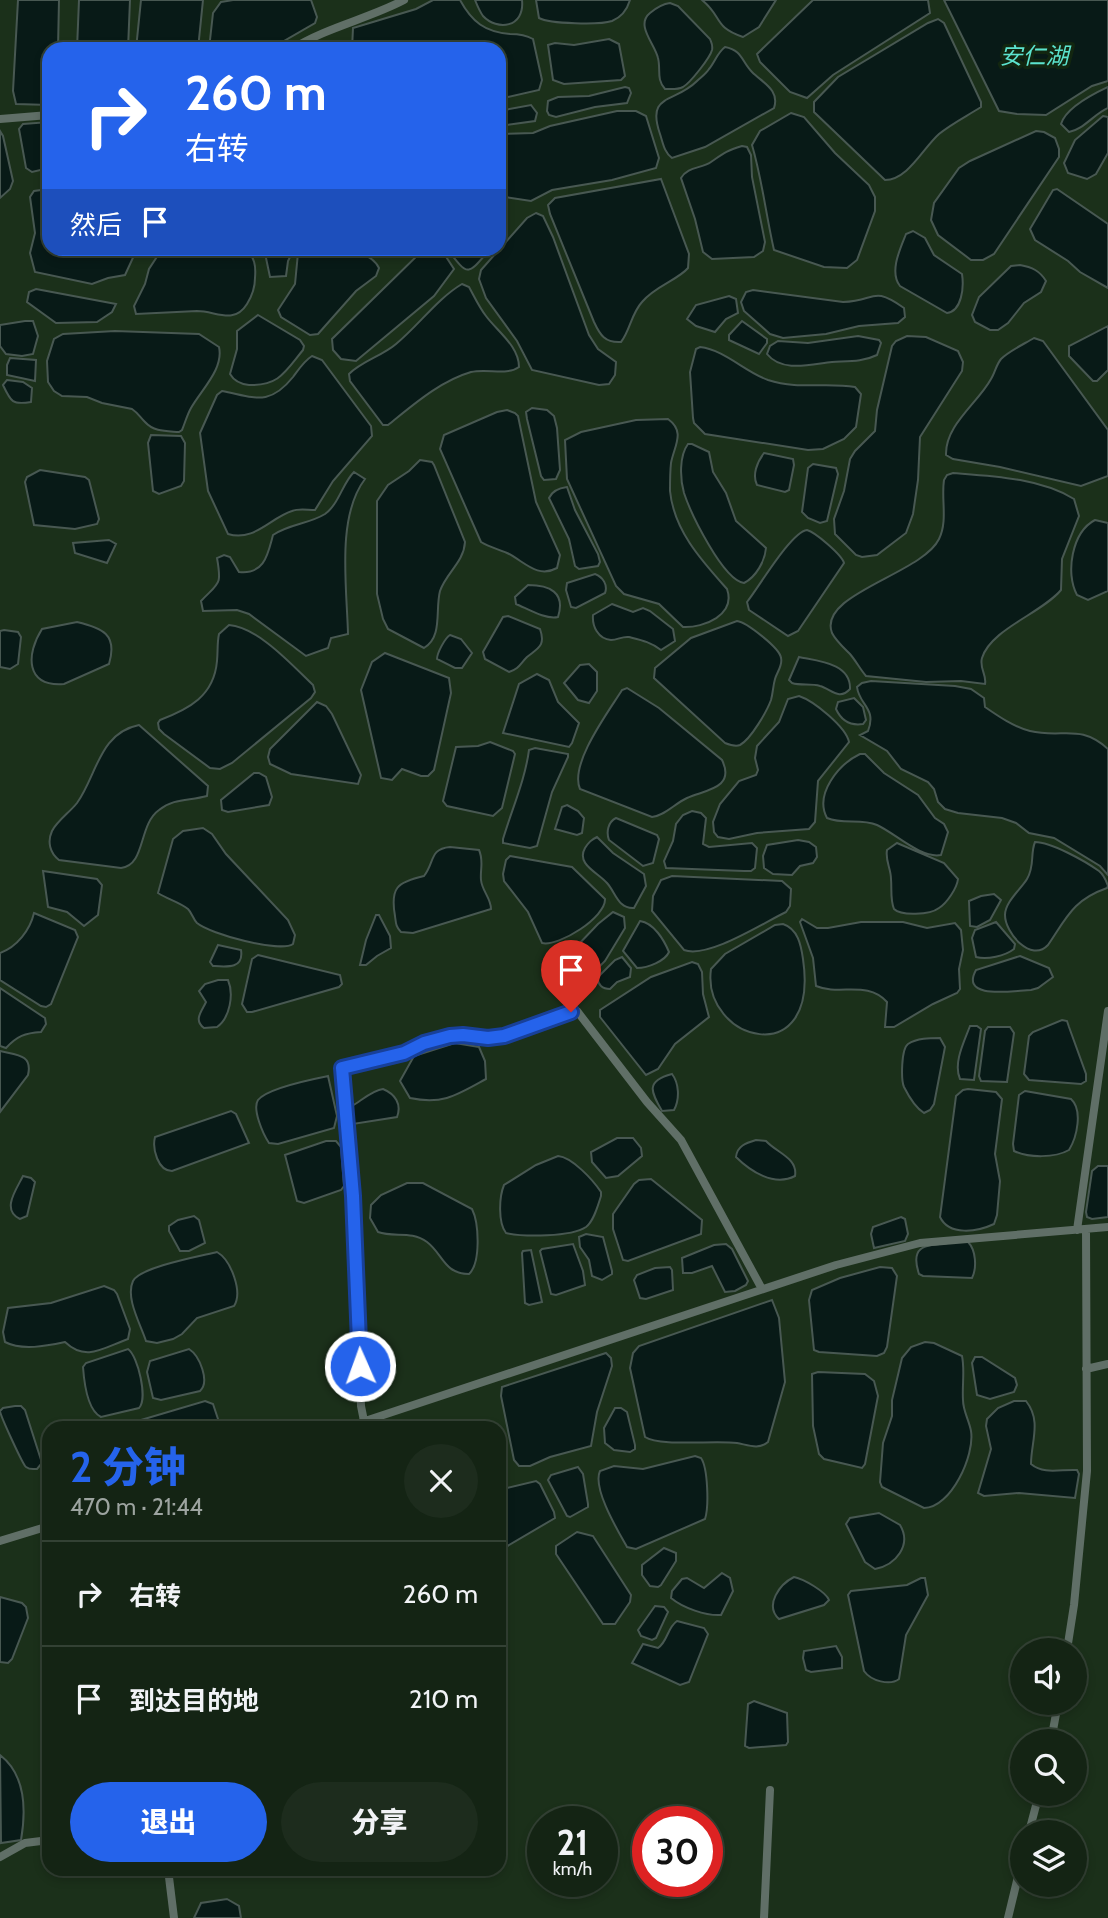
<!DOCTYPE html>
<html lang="zh">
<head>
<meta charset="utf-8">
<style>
  body { margin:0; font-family:Cabin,"Noto Sans SC",sans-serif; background:#1d2c1d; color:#f1f3f6; height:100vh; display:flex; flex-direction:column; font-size:26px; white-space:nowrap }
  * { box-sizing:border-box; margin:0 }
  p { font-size:23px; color:#9da4a0 }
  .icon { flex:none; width:38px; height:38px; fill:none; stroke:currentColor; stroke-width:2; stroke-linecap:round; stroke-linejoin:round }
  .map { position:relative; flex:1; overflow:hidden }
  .details { position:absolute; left:42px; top:1421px; width:464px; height:455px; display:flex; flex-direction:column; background:#142414; border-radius:21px; box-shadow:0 4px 10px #0003,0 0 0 2px #334134 }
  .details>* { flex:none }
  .banner { position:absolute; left:42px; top:42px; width:464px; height:214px; border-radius:21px; box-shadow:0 4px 10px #0003,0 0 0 2px #334134; background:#2563eb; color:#fff; overflow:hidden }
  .buttons { position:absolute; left:1010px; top:1638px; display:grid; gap:14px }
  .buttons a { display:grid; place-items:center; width:77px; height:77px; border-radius:50%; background:#142414; box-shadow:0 4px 10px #0003,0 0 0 2px #334134; font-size:35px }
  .speed { position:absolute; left:527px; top:1806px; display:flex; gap:14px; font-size:35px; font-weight:700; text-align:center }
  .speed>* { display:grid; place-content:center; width:91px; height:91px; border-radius:50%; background:#142414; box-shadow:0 4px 10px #0003,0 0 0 2px #334134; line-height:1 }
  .speed small { font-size:18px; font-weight:400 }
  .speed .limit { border:10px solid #d22; background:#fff; color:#111 }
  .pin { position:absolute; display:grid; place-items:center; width:60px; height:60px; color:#fff; margin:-72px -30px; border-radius:50% 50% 50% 0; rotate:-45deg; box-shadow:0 0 7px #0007 }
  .pin .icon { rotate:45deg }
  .me { position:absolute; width:77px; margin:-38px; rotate:358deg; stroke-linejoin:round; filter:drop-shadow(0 0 5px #0008) }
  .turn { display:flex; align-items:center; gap:24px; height:147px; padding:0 28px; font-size:32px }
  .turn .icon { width:91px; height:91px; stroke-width:2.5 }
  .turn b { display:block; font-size:49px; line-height:60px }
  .then { display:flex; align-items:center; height:66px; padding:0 28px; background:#0003; gap:14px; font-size:26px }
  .round { display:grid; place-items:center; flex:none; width:74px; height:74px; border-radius:37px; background:#1d2c1d }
  .summary { display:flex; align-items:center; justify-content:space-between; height:119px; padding:0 28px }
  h1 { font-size:42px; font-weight:800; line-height:52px; color:#2563eb }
  .cta { display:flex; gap:14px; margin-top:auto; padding:14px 28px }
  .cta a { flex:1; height:80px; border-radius:42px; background:#2563eb; color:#fff; font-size:28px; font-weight:800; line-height:80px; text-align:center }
  .cta a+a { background:#1d2c1d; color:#f1f3f6 }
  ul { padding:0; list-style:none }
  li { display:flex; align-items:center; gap:21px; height:105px; padding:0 28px; border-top:2px solid #334134 }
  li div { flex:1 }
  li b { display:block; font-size:26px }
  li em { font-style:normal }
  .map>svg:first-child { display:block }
</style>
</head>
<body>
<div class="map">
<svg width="1108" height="1918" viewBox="0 0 1108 1918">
  <rect width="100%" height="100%" fill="#1b301a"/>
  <!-- water -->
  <path fill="#081a17" stroke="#485852" stroke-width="2" d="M 18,0 L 59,0 L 58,49 L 49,49 L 49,105 L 16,104 L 13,91 Z
    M 79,0 L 130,0 L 128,49 L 77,49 Z
    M 141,0 L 203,0 L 198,49 L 136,49 Z
    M 311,0 L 317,17 L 315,23 L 270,49 L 209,49 L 213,13 L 221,2 L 233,0 Z
    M 433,0 L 460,0 C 472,22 485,32 510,34 C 519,34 526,35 533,39 L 542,80 L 539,90 L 499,99 L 499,49 L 352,49 L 353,28 L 416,9 Z
    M 475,0 L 522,0 C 525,28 497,31 483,16 C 480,12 477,5 475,0 Z
    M 536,0 L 630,0 C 627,10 622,17 612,21 C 600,25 550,24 539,18 Z
    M 702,0 L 776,0 L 759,27 L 743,37 C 713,27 723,17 702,0 Z
    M 813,0 L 928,0 L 930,13 L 833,75 L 807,98 L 790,92 L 760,62 L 757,54 Z
    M 944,0 L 1108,0 L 1108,81 L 1092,86 L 1046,115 L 1017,114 L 999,111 Z
    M 670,3 L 678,6 L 710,39 C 712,44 713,45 712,50 C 710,58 690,83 683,87 C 677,90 671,89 665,89 C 656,79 661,70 658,58 C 655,44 635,25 650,13 C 656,8 662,4 670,3 Z
    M 938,19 L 944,23 L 981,102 L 981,107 C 967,116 951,124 939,134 C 923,148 908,180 885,180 L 814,112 L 814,102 L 838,77 L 928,23 Z
    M 609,39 L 619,44 L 625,76 L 621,80 L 564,84 L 553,80 L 548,45 L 555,43 L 574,45 Z
    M 725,47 C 742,50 742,62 752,72 C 763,83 780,90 774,108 L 705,147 L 672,158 C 664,152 663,143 660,134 C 646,93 674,104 697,81 C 701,77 706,74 709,69 C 715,62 717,53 725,47 Z
    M 625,87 L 629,88 L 631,93 L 627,103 L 595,107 L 556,117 L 549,115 L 547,111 L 548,101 L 558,97 L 589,96 Z
    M 1108,87 L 1108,108 C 1094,114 1083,130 1069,132 L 1061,124 C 1066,108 1093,94 1108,87 Z
    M 531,105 L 537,113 L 535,121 L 499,126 L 499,111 Z
    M 617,111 L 636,111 L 646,116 L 659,158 L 656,168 L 612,180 L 552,190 L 531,201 L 499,196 L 499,134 L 533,133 L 550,126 Z
    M 791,113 L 804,117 L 835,153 L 869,185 L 875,197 L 875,211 L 857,260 L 847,268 L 824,267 L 774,250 C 766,215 762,179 752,145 L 760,131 Z
    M 1103,116 L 1108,117 L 1108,153 L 1096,174 L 1087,179 L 1068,173 L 1064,163 L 1075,140 Z
    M 49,122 L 49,168 L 32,172 L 26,168 L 19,129 L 23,124 Z
    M 0,131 L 3,136 L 13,181 L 10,189 L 0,198 Z
    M 1036,131 L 1044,132 L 1055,138 L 1059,149 L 1059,157 L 994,254 L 983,260 L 971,260 L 938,235 L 931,220 L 934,203 L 959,168 L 970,161 Z
    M 742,146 L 747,147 L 751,155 L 752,177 L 765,242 L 763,251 L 754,257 L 712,259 L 703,252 L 695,219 L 681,178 C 688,166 701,169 711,162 C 724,153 726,151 742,146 Z
    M 661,179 L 689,254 L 688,268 C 678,280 655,286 642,302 C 631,314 630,331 621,342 C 605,343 600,335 594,322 L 550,214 L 548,205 L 555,198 Z
    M 49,189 L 49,248 L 137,249 L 125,275 L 108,278 L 92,284 L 35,272 L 30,253 L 35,233 L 30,197 L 34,191 Z
    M 1057,189 L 1108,224 L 1108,288 L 1080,272 L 1068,261 L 1035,240 L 1030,229 L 1053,190 Z
    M 536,213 L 543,216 L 553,237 L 589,335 L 598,349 L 616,362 L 615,375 L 609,384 L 599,385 L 532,370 L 517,341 L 486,298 L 479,279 L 481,270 L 527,218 Z
    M 913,231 L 925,238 L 934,255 L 962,274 C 964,287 962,311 947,313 L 900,286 C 889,272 900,249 906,234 Z
    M 301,248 C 322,248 368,245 379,268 L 376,276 L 356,291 L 318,334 L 310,335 L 281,317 L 278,310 L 295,284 L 298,253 Z
    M 162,249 L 245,249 C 255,257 256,266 255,278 C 255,288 252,296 247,304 C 234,325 216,311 197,311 C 177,312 156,313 136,314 L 134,306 L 145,284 L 149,269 Z
    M 259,249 L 294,249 L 288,261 L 286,276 L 270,277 L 266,258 Z
    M 424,249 L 441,249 L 454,269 L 434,296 L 356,361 L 341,359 L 333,350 L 332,339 Z
    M 447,249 L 490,249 C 467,276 469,277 447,249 Z
    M 1020,265 C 1032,267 1040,271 1046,281 L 1041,292 L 1024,303 L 1008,323 L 998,330 L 990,330 L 975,322 L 972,315 L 979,297 L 1011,266 Z
    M 462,284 L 469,287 C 474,296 479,307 486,316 C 497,331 519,346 519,367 C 507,376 487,368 471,372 C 440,381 413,405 388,425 L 383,425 L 350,381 L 349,374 C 362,361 382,356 396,344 C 418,326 438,298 462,284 Z
    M 36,289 L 116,304 L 112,312 L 97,322 L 56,323 L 27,302 L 29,292 Z
    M 753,290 L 843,302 C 877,301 871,285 904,308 L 905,317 L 898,323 L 859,326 L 826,334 L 783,338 L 770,334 L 744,311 L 741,302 L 746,292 Z
    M 729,296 L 736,299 L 738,313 L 726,319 L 715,332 L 696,326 L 687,319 L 696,305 Z
    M 258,315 L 300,340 L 304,346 L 303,350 C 285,372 279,386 249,385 C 240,384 234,381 230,374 L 237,349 L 237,331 Z
    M 25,321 L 33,321 L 38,336 L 33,354 L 22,356 L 6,354 L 0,346 L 0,325 Z
    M 742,321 L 767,339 L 767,343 L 759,354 L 729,340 L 729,335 Z
    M 1108,326 L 1108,370 L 1097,381 L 1093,381 L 1069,356 L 1069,346 Z
    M 115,331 L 199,334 L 219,347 C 224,369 201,390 191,408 C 187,415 185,423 182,430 L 179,432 C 166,431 154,432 145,422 C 140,417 138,413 132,409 L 102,403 L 87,397 L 62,396 L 54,391 L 48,382 L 47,361 L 54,339 L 63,334 Z
    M 858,336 L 879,340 L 881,343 L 877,355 C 863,362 848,361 832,362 C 812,364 782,373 767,354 L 770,346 L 778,341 L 808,343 Z
    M 907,336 L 926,337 L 958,351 L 963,362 L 962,371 L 920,437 L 918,480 L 913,514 L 906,533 L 877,555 L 862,557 L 856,555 L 835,534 L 834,519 L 844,491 L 850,459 L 855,451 L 875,431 L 877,410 L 892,346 L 896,341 Z
    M 1034,338 L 1043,341 L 1108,430 L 1108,476 L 1081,486 L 1000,467 L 953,459 L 946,455 C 945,425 978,403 991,379 C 995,373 996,365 1001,359 C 1009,351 1024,344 1034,338 Z
    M 700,347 C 725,350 745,372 768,380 C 799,390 826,382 855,387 L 861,394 L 856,427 L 844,439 L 823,449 L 808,450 L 705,434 L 694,423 L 693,418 L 690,372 L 696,349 Z
    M 312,356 L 322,360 L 371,426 L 372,436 L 333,481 L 315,510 C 307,510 299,508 292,511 C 270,518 254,542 228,534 L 208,491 L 200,433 L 217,395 L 222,391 C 254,397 269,407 293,377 C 299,369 304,361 312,356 Z
    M 10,358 L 36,360 L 35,381 L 7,375 L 7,365 Z
    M 7,380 L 23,382 L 32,388 L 31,402 C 12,405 11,402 3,385 Z
    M 532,408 L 547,410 L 554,416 L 557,428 L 560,470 L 556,479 L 544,480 L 541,476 L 527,419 L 526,412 Z
    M 507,410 L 515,413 L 518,416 L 536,502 L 560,555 L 557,568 C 537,579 524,561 507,553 C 498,549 489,547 481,542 L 440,449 L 444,435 L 497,412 Z
    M 636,420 L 668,419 C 686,432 674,446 671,463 C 670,472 670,482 670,491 C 674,531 702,561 727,589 C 736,615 704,628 683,627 L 659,604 L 624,594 L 616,586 L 567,479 L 565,440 L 581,432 Z
    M 151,435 L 181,436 L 185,443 L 184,481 L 181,486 L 159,494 L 153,491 L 148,443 Z
    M 688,444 L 692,444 L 709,452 L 713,472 L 726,493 L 736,521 L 766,548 C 765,561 756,577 744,583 C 723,580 691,514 684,493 C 680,479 679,456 688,444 Z
    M 764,453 L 793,459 L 794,465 L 789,490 L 785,492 L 757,485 C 752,475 757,462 764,453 Z
    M 420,460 L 432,462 L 434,465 L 465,542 C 464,562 446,573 440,591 C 435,610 443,637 424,648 L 388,629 L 383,619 L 377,594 L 377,501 L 388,485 L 409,471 Z
    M 813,464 L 836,468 L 838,474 L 827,521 L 820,523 L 808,518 L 802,512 L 808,468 Z
    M 40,470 L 85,477 L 89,480 L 99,519 L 97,524 L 75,529 L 34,525 L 25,482 L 27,477 Z
    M 354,472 L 365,479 C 336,517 347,588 348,634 L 331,638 L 328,648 L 306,656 L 249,614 L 237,610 L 203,611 L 201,601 C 219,582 222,586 217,558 L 224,555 L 230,557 L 239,572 C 265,575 268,553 273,535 C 289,524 309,524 325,514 C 339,504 342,484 354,472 Z
    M 953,473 C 992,476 1040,478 1074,499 L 1079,516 L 1062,559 L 1061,590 C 1042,613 991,629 982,658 C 979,668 987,675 985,684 L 961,681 L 926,682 L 866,676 C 860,669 856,661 850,654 C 844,648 836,641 832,633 C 817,594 922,574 939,539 C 948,521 941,499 944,480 L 947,475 Z
    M 567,487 L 575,510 L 598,554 L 600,562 L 598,566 L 579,569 L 575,566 L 569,539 L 549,498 C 552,491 559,488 567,487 Z
    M 1095,520 L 1108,523 L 1108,591 L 1088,600 L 1077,595 C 1065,573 1072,532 1095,520 Z
    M 807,530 C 815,532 842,555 844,563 L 798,631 L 788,636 L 749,610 L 747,602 C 759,587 791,532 807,530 Z
    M 109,540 L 116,544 L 107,563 L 75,553 L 73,543 Z
    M 595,574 C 603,577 608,585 605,593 L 576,608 L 571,607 L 566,590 L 567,583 Z
    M 528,585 C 549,585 566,592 558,617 C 546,620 528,609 516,604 L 515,597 Z
    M 612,604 L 633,612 L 643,608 L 650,611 L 673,629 L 675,641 L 661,650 C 651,642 641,640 629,637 C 622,636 618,640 611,640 C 598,639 592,626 593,615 Z
    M 508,616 L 540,629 C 546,646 538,648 527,657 C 520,664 519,669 509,672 L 485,659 L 483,652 L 503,617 Z
    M 737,621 C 746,622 780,648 781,658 C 783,665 777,672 775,679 C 773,686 773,693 771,700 C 767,711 751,739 740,745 C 735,747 730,745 725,743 L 654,678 L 655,668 L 691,638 Z
    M 77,622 C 102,628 118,634 109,664 L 64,684 C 25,687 26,654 42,629 Z
    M 229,625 C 258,627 293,666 313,685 L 315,692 L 311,698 L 232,763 L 220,769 L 210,768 L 164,734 L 159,729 L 158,723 L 160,720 C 189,709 214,696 217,661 C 218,651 217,643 219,634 Z
    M 4,630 L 18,632 L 21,637 L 18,664 L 10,669 L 0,667 L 0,631 Z
    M 450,635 L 461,639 L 472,653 L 462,668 L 455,668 L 437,659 C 437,653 445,638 450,635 Z
    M 385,653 L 449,678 L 451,693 L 434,770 L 428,776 L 421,776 L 402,769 L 392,780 L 381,778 L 361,690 L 372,662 Z
    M 799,657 C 818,661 851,663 850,689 C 839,701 831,689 820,686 C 811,683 801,686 792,683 L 789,680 Z
    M 580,665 L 589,664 L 597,672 L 597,691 L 589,703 L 578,700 L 564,683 Z
    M 537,674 L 549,680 L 558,702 L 579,723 L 572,743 L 569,747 L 503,733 L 519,684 Z
    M 871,681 L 955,686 L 971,689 L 984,698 L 985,707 C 998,716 1014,727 1030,731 C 1063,739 1079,723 1108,749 L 1108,875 L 1100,866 L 1054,838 L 1029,833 L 1016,823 L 1002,818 L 958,813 L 945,809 L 938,802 L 934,789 L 928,782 L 901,769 L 887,751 L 860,735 L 868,731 C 877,708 859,705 857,687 L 862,683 Z
    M 627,688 L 659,708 L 722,760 C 736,789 704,790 687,798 C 674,804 666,815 652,817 L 580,789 C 569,764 609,711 622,690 Z
    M 799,696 C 814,701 846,727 849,742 L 818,781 L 815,822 L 809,829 L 757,833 L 729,839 L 718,837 L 714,832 L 713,822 L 720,804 L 739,781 L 756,775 L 758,770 L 755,758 L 757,746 L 779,722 L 788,699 Z
    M 854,698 L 863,707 L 866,720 L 863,724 C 850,726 841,720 836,709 L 838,702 Z
    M 317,702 L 326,706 L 332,714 L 361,775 L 358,784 L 291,774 L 270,764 L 268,757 L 270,749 Z
    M 139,725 L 208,786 L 207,796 C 189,801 174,798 159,810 C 138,825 146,865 121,868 L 59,860 C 50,853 47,842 52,831 C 57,821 70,812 77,803 C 97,775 99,733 139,725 Z
    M 490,742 L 513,751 L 515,754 L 502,808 L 493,816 L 447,806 L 443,801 L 456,747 L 478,746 Z
    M 535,748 L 568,754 L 568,757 L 552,792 L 537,846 L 530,848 L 503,843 L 503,839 C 512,809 525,780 529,750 Z
    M 860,754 L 865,754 L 884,773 L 918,795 L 935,818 L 944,824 L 948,832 L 941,855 C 921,859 895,833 877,825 C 861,818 843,825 827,818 C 814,794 839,764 860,754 Z
    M 254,773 L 259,773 L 266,777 L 272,797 L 269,805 L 228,812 L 222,810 L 221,800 Z
    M 567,805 L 578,811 L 584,818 L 582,833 L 577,835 L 555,829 L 562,807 Z
    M 692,811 L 701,813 L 706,818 L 703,844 L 709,847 L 752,843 L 757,848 L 755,868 L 751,871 L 744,871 L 666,868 L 664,861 L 673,841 L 676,824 L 683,815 Z
    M 616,818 L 657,835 L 659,839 L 653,863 L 643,866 L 609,840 C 606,832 608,822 616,818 Z
    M 203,828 L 212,834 L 226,854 L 288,920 L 295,935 L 293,944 C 280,953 210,934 197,923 C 193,919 192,913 188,909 C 179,902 167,899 158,893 L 173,839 L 183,831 Z
    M 597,837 L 613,853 L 644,874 L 646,886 L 634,908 C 618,909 616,893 607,883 C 597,872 576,864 585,848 C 589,842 591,840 597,837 Z
    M 798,840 L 809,842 L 816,847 L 817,857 L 813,863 L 800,866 L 792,875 L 773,874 L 764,868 L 763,856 L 767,845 Z
    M 1035,842 C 1051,842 1085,861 1099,871 C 1104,875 1106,880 1108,886 L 1107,888 C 1073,900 1067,917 1048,945 C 1031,963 1005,933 1005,915 C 1005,902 1021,889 1027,879 C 1035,866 1030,854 1035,842 Z
    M 897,843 L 944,863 L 958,879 C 957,888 947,903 939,908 C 930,915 901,916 894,909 C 890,899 892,890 891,879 C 891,868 885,861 887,850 Z
    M 450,847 L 479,850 C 484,861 480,869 481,880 C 482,891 491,898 491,909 L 413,933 L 401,932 C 396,927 396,924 395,916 C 390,888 397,882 424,876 C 435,862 429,849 450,847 Z
    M 510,856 L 572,867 L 605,899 C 606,917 559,947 542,943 L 528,912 L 504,881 L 503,874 L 506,860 Z
    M 43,871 L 97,879 L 102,885 L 98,915 L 84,926 L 67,912 L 48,907 Z
    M 672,876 L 782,881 L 791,889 L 790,906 L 786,912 C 763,923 708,959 684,950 L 652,911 L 653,896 L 661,880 Z
    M 994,894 L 1001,900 L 990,920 L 977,927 L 970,926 L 969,901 L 981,896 Z
    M 613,912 L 624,917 L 625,928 L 605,961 L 590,976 C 581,970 575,958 576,947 L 598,924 Z
    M 34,913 L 75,930 L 78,937 L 51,1004 L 46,1007 L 41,1006 L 0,980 L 0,953 C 17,947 30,930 34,913 Z
    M 376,915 L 379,915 L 390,936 L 391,948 L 377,956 L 366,965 L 360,965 L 366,940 Z
    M 802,919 L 817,928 L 828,928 L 861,922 L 903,922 L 927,928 L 955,923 L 961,930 L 963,950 L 959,969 L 960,989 L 957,993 L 933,1004 L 894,1027 L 885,1027 L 887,1002 C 867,980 840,996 816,986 L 813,958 L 800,922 Z
    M 640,921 C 654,923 664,940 669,952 C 665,961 648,968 637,968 L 623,951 Z
    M 996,922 L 1015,944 L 1014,949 C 1005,956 987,960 976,957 L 972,938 L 975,930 Z
    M 783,924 C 798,929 801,945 803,959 C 820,1074 701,1041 711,969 L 725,954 L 775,925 Z
    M 218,945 L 241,950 C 244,969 227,967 213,966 L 210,962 Z
    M 258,955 L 340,975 L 342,984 L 339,987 L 252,1012 L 247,1012 L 242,1004 L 252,959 Z
    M 1020,956 L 1049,968 L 1053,977 L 1038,988 L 1031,990 C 1016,990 959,1001 976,970 Z
    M 622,957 L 631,968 L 630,977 L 617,982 L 610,989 C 603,989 597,985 598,977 L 615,960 Z
    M 692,962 L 698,964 L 702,972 L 703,994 L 709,1017 L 675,1044 L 658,1069 L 646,1075 L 600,1017 L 600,1010 L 651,977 Z
    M 218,980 L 228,980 C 234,994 230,1018 217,1027 L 204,1028 C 193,1020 202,1011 206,1002 L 199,991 L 205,984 Z
    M 0,988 L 45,1018 L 46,1024 L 41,1032 C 25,1033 17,1036 6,1048 L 0,1046 Z
    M 1062,1020 L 1067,1021 L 1069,1027 L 1086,1074 L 1086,1081 L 1081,1084 L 1029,1080 L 1024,1074 L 1029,1036 L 1033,1032 Z
    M 970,1026 L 977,1026 L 981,1029 L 974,1080 L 960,1079 C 953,1063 964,1042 970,1026 Z
    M 988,1027 L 1010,1027 L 1014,1033 L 1007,1082 L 981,1081 L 979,1076 L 985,1031 Z
    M 940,1038 L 945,1047 L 934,1104 L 930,1110 L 924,1113 C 916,1108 908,1095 904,1087 C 901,1080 901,1049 908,1044 C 917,1038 930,1038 940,1038 Z
    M 455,1043 L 479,1047 L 485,1061 L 486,1079 C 457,1095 443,1105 410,1098 L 400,1081 L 414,1056 Z
    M 0,1051 C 16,1055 33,1054 28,1075 L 0,1112 Z
    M 672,1074 C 679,1083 680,1099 674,1110 L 662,1111 C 651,1092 645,1081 672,1074 Z
    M 328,1076 L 337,1116 L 334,1128 L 278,1144 L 269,1143 C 263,1134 252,1109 258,1100 C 267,1088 313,1079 328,1076 Z
    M 383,1089 C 395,1094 402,1104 397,1117 L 353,1124 L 350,1118 L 352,1106 C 362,1100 373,1090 383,1089 Z
    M 968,1089 L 996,1092 L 1002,1099 L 995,1154 L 1000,1181 L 997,1215 L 994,1224 C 977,1232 949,1236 940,1217 L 956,1096 L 963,1090 Z
    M 1025,1091 L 1071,1099 C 1083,1110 1077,1137 1069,1150 C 1055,1158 1029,1158 1014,1151 L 1013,1144 L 1019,1095 Z
    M 231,1111 L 236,1114 L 249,1143 L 172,1171 C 158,1171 152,1149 155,1137 Z
    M 617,1138 L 633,1138 L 641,1148 L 642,1156 L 618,1176 L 606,1178 L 592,1162 L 591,1152 Z
    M 756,1140 L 766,1141 C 777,1153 798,1158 795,1176 C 774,1187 750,1171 736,1157 C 737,1146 746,1143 756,1140 Z
    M 326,1141 L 336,1141 L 341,1147 L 344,1186 L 341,1190 L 304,1203 L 297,1201 L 285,1155 Z
    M 558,1156 C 572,1157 593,1180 601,1192 L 601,1196 C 598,1205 594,1221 586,1227 C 571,1237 524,1237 506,1233 C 498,1223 499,1197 504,1185 L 536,1165 Z
    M 1098,1166 L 1108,1166 L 1108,1217 L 1092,1219 L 1087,1217 L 1086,1212 L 1092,1171 Z
    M 23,1176 L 31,1178 L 35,1182 L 27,1216 L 20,1219 C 1,1210 16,1190 23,1176 Z
    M 651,1179 L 702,1220 L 701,1234 L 628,1261 L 623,1260 L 613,1229 L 613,1214 L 634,1184 L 639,1180 Z
    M 407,1183 L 423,1183 L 472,1209 C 479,1223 481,1263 469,1274 C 444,1274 443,1254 427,1242 C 411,1230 394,1238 378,1232 L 370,1218 L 371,1205 L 381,1195 Z
    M 194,1216 L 199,1220 L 205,1243 L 189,1251 L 180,1251 L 169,1231 L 169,1226 L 178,1220 Z
    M 901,1217 L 905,1219 L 908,1234 L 905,1241 L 874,1248 L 871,1234 L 873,1227 Z
    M 586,1234 L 603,1237 L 612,1271 L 612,1274 L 602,1280 L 592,1276 L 589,1260 L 580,1247 L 579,1237 Z
    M 957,1242 L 968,1242 C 976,1250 977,1268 972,1278 L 923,1276 L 919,1274 C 908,1241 931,1246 957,1242 Z
    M 573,1244 L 583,1271 L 585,1285 L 556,1295 L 551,1294 L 540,1251 L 542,1249 Z
    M 726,1244 L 732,1249 L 748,1281 L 746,1285 L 735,1291 L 725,1292 L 712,1266 L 692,1273 L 683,1273 L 682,1258 L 714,1245 Z
    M 531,1250 L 542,1302 L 529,1305 L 525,1303 L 522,1253 L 523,1251 Z
    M 217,1252 C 231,1260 243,1292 234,1306 L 197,1318 L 182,1334 L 173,1339 L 157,1343 L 146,1341 C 141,1325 125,1298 133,1281 C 140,1267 201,1256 217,1252 Z
    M 670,1267 L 672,1270 L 673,1290 L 646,1299 L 640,1298 L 634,1280 L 637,1275 L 655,1268 Z
    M 880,1267 L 892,1268 L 897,1276 L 887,1347 L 884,1353 L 877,1356 L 819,1352 L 814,1350 L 809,1300 L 812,1290 L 840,1278 Z
    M 104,1286 L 114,1290 L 117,1294 L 130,1329 L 128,1339 C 103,1348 86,1362 65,1342 C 46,1346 22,1351 5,1342 L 3,1332 L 8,1308 L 51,1303 Z
    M 772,1300 L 779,1318 L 785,1382 L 768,1442 C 759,1450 748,1445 737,1443 C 714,1440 660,1447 645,1437 L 630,1368 L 633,1353 L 639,1346 Z
    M 925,1342 L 934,1343 L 962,1356 C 965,1370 962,1385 963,1400 C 963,1411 969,1420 971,1431 C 975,1455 951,1508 924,1508 L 882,1487 L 880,1482 L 883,1443 L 892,1416 L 892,1400 L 902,1358 L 911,1347 Z
    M 128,1349 C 138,1356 148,1399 139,1408 L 101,1417 C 87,1410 84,1381 83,1367 L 86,1363 Z
    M 189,1349 C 200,1356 210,1382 200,1391 L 161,1400 L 153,1398 L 147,1372 L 150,1361 Z
    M 606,1353 L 611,1358 L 612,1366 L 597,1412 L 591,1446 L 550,1457 L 530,1466 L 519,1466 L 514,1460 L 501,1396 L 502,1387 Z
    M 975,1357 L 982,1357 L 1015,1378 L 1017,1385 L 1014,1392 L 990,1399 L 977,1395 L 972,1363 Z
    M 818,1372 L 865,1374 L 874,1381 L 878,1396 L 865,1464 L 862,1468 L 824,1459 L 819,1454 L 813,1426 L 812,1374 Z
    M 205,1401 L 213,1404 L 221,1428 L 92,1428 L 141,1420 Z
    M 1014,1401 L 1026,1401 C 1042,1421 1031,1442 1031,1464 C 1044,1475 1061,1469 1077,1470 L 1079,1474 L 1075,1498 L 1019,1493 L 984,1496 L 978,1493 L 991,1449 L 986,1426 L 987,1419 L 998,1408 Z
    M 15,1406 L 21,1406 L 25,1410 L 42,1463 L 37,1469 C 32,1469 30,1470 26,1467 C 23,1465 0,1415 0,1411 L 3,1408 Z
    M 615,1408 L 621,1408 L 627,1412 L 635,1445 L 635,1449 L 630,1452 L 614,1450 L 605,1443 L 604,1428 Z
    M 695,1456 L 701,1458 C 708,1468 709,1507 705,1519 L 636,1549 L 627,1547 C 618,1531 592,1488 600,1471 L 614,1466 L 643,1469 Z
    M 578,1467 L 583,1474 L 588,1504 L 588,1507 L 570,1517 L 567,1516 L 548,1480 L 551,1475 Z
    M 536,1481 L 540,1484 L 554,1512 L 555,1518 L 499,1551 L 499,1490 Z
    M 879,1513 L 900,1525 C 912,1545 896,1565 875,1569 L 865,1562 L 846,1524 L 850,1518 Z
    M 577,1532 L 593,1536 L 631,1595 L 630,1602 L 615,1624 L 603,1624 L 556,1554 L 556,1546 Z
    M 664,1548 L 676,1553 L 676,1561 L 661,1585 L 658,1587 L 650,1586 L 642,1575 L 642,1565 Z
    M 722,1573 L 730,1578 L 733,1591 L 721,1615 C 706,1616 683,1608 671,1598 L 672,1591 L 682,1579 L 687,1578 L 704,1588 Z
    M 794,1577 C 804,1579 826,1592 829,1600 L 824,1605 L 779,1619 C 764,1605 780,1584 794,1577 Z
    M 921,1578 L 925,1578 L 928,1595 L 906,1635 L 899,1679 C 890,1686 871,1681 864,1671 L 848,1595 L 851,1591 L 907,1585 Z
    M 0,1597 L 22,1603 L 26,1607 L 28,1618 L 12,1659 L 8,1663 L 0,1662 Z
    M 655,1606 L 664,1607 L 668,1612 L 656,1638 L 652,1640 L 641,1636 L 638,1630 Z
    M 677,1621 L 704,1628 L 708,1634 L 689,1682 L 680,1685 L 632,1663 L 643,1644 L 658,1648 C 668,1641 667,1628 677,1621 Z
    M 836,1646 L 842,1657 L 842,1668 L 811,1672 L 806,1670 L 803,1658 L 804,1651 Z
    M 754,1701 L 787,1713 L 788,1742 L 786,1745 L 749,1748 L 745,1746 L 748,1704 Z
    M 0,1755 C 26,1775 26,1811 21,1840 L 1,1843 Z
    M 227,1899 L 239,1906 L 241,1918 L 194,1918 L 201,1903 Z"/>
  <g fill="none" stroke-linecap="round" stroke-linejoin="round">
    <!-- minor -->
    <path stroke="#606f67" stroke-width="8" d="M 292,49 C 327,27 368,19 404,0
      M 0,119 L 49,115
      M 1077,1230 L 1108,1011
      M 1086,1369 L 1108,1364
      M 364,1421 L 361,1406 L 353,1196 L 342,1068 L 404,1053 L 424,1043 L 450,1036 L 463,1035 L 488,1038 L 504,1036 L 571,1011 L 577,1011 L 647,1102 L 681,1140 L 762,1289
      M 344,1428 L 836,1265 L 920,1243 L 1108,1227
      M 0,1541 L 49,1526
      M 1067,1650 L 1074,1605 L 1087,1471 L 1086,1229
      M 1051,1741 L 1058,1703
      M 1029,1832 L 1039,1794
      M 0,1857 L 25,1843 L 49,1840
      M 168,1869 L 174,1918
      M 764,1918 L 770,1790
      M 1008,1918 L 1022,1860"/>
  </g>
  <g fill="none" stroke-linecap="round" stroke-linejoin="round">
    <defs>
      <path id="route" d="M 360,1366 L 353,1196 L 342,1068 L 404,1053 L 424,1043 L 450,1036 L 463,1035 L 488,1038 L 504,1036 L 571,1012"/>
    </defs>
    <!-- route casing -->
    <use href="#route" stroke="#184099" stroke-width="18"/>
    <!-- route -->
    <use href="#route" stroke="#2563eb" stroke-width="12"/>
  </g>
  <g text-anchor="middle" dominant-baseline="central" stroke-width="7" stroke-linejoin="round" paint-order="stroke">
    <!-- water labels -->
    <g font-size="23" font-style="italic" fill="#5ce3ce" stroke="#122610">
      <text x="1034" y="56">安仁湖</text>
    </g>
  </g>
</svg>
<div class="buttons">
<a><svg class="icon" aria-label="sound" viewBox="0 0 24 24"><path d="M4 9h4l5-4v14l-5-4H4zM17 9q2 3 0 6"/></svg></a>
<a><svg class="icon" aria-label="search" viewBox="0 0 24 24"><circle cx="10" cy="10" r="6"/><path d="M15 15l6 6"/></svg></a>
<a><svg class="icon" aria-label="layers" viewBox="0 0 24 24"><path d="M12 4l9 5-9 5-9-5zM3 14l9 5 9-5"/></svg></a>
</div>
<div class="speed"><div>21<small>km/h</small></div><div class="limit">30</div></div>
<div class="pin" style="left:571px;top:1012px;background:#d93025"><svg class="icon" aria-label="arrive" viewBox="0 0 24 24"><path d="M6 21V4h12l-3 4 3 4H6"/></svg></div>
<svg class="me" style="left:360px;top:1366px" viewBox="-20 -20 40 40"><circle r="17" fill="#2563eb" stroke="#fff" stroke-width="3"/><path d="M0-11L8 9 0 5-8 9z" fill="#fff"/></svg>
<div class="banner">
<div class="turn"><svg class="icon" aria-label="right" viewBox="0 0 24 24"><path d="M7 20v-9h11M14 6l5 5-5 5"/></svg><div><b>260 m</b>右转</div></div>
<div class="then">然后<svg class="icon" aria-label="arrive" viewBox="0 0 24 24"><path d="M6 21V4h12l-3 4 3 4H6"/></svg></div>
</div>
<section class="details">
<div class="summary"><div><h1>2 分钟</h1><p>470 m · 21:44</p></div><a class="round"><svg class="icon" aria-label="close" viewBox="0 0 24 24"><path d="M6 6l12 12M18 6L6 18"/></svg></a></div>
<ul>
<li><svg class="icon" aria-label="right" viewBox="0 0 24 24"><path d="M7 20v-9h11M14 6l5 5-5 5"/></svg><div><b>右转</b></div><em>260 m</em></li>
<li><svg class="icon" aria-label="arrive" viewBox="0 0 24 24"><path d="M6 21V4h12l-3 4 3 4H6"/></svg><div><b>到达目的地</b></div><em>210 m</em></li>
</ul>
<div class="cta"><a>退出</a><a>分享</a></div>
</section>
</div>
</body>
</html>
